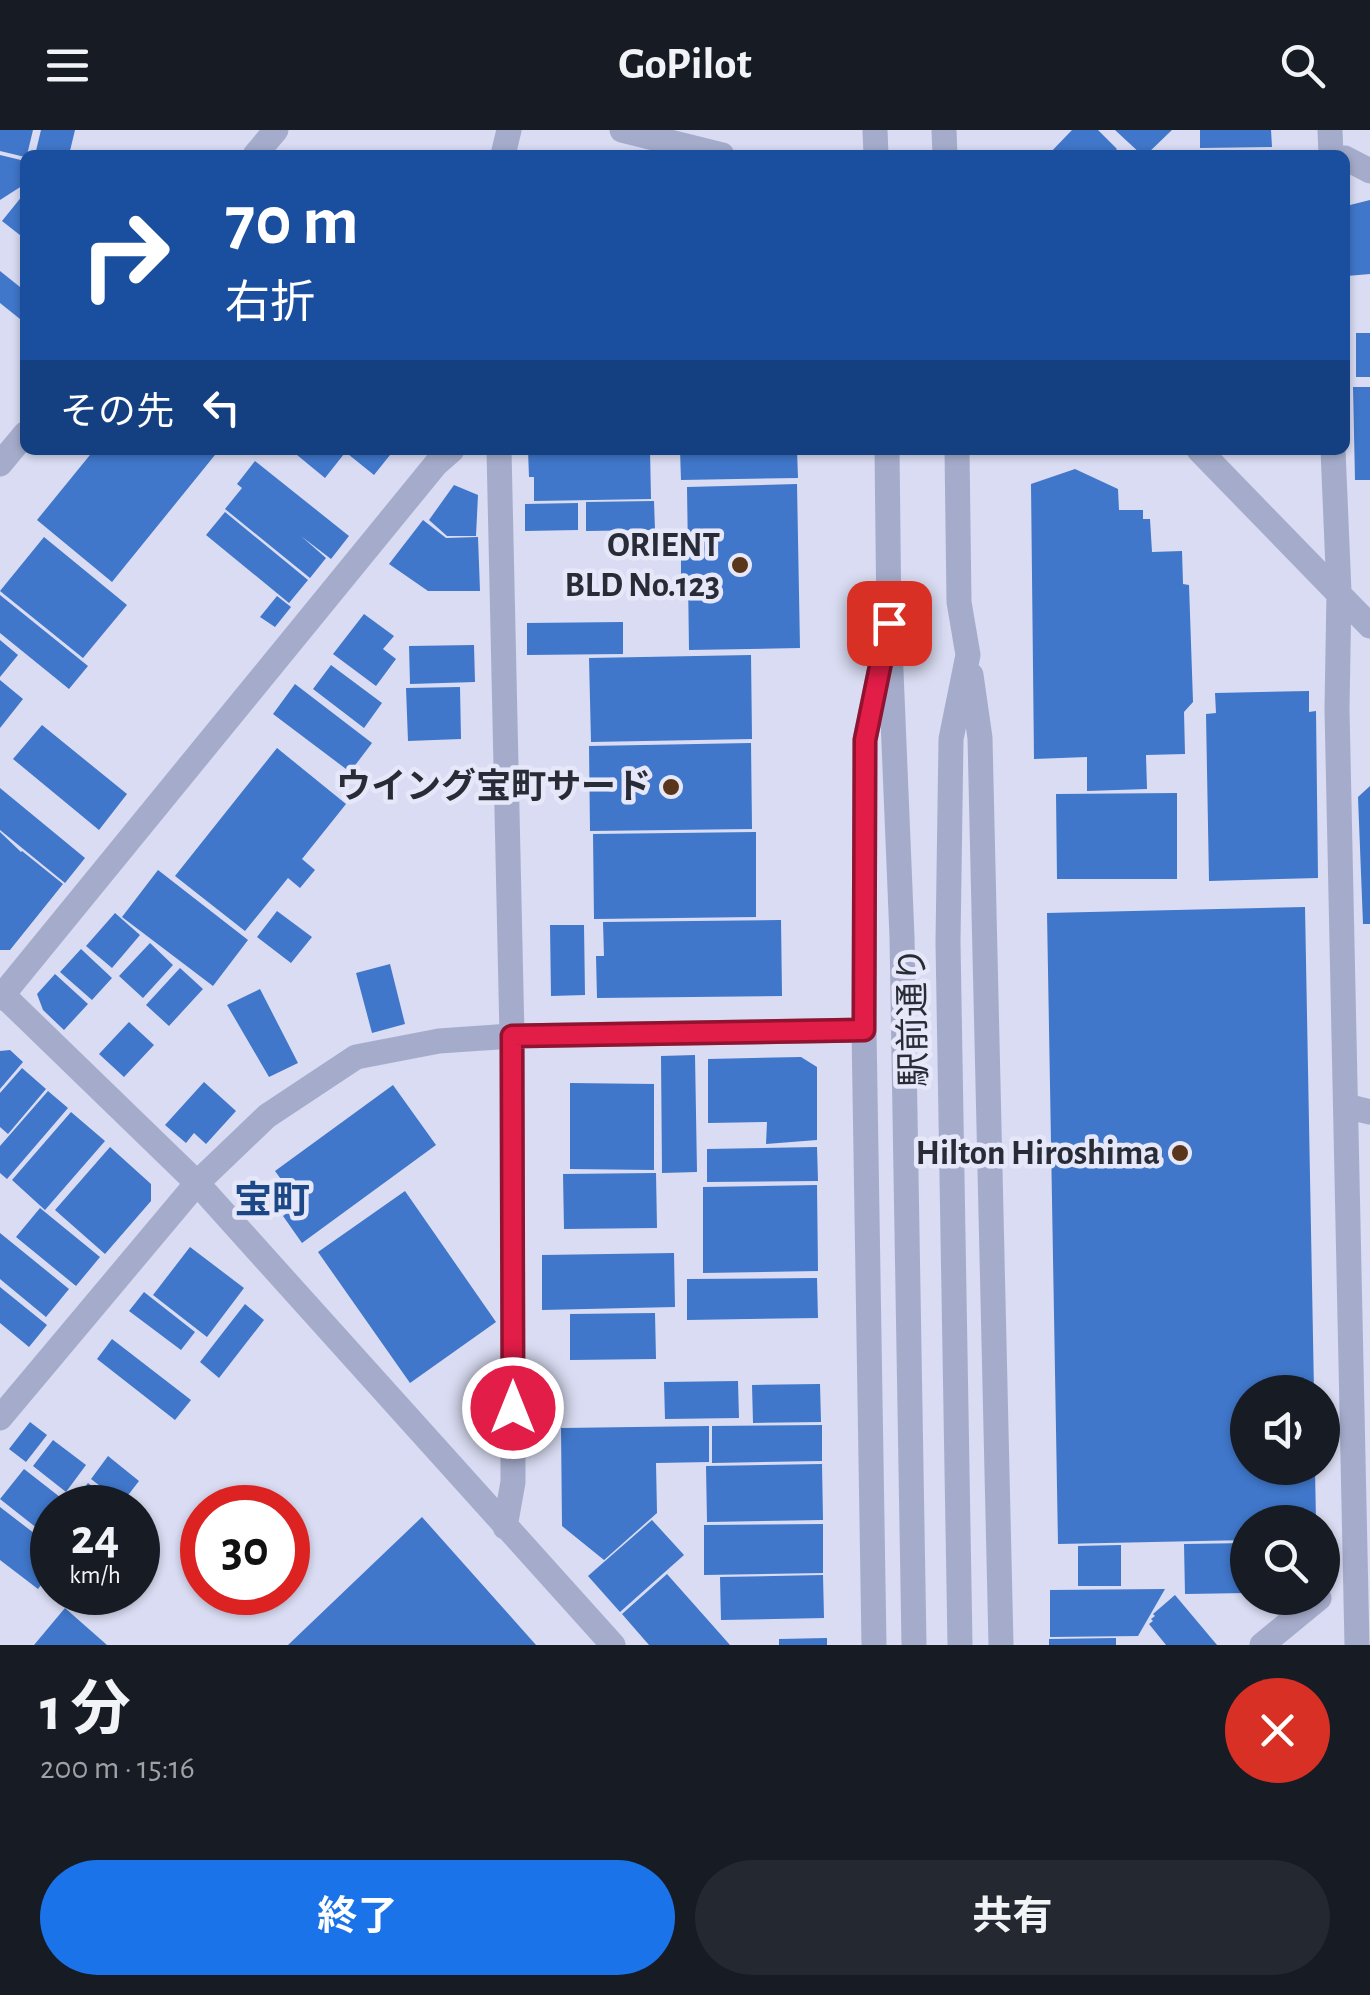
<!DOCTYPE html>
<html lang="ja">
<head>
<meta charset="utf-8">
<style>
  body { margin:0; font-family:"Alegreya Sans","Noto Sans JP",sans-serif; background:#242831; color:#f1f3f6; height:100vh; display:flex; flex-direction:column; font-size:38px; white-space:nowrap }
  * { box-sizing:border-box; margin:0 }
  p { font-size:32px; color:#9ea1a6 }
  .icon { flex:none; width:55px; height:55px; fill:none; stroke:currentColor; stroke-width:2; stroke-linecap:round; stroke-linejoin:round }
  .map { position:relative; height:1515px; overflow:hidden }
  .side { display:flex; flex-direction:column; background:#171b24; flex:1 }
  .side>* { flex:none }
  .top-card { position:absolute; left:20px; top:20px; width:1330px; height:305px; border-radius:15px; box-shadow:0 2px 8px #0004; background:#1a4fa0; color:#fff; overflow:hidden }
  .buttons { position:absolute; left:1230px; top:1245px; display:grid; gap:20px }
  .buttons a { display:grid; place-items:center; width:110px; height:110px; border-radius:50%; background:#171b24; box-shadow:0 2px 8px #0004; font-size:50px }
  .speed { position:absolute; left:30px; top:1355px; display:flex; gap:20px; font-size:50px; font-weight:700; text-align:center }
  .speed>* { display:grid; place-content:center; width:130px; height:130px; border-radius:50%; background:#171b24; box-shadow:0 2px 8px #0004; line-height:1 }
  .speed small { font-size:25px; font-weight:400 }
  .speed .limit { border:15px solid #d22; background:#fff; color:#111 }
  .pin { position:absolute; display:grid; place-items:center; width:85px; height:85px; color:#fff; margin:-42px; border-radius:20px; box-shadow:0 5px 15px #0006 }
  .me { position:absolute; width:110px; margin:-55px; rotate:0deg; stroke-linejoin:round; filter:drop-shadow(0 0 8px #0008) }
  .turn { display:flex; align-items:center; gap:35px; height:210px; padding:0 40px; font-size:45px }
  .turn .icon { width:130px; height:130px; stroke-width:2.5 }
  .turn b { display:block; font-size:70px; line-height:85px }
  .then { display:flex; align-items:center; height:95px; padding:0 40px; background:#0003; gap:20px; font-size:38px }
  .round { display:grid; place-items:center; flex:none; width:105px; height:105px; border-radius:52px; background:#242831 }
  .overview { display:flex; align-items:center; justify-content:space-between; height:170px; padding:0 40px }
  h1 { font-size:60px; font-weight:700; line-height:75px }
  .button { display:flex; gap:20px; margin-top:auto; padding:20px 40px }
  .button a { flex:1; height:115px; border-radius:60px; background:#1a73e8; color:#fff; font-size:40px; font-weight:700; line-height:115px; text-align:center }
  .button a+a { background:#242831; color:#f1f3f6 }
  header { display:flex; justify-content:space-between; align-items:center; height:130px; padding:0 40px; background:#171b24; font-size:45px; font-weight:700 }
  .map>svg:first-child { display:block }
</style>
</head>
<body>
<header><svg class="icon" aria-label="menu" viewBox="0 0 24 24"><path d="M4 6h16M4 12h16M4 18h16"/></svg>GoPilot<svg class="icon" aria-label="search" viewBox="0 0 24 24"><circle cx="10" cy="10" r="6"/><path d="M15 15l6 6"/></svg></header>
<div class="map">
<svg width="1370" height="1515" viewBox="0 0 1370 1515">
  <rect width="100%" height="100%" fill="#d9dcf2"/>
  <!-- building -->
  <path fill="#4077ca" d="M 0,0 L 33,0 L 27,25 L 25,27 L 0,21 Z
    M 41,0 L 75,0 L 69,25 L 35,25 Z
    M 1072,0 L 1098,0 L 1117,19 L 1111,25 L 1048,25 Z
    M 1115,0 L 1172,0 L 1146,25 L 1142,25 Z
    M 1200,0 L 1271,0 L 1272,17 L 1200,18 Z
    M 0,25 L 25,31 L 25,54 L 0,70 Z
    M 23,65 L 25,67 L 25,109 L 2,91 Z
    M 1370,70 L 1370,144 L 1347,146 L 1346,76 Z
    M 0,141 L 25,161 L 25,193 L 0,173 Z
    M 1356,203 L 1370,203 L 1370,247 L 1356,247 Z
    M 1353,257 L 1370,257 L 1370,350 L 1355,350 Z
    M 94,320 L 219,320 L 112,452 L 37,390 Z
    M 291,320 L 339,320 L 344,324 L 325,348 Z
    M 343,320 L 394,320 L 374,345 Z
    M 528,320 L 650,320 L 651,369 L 534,371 L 534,347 L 529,347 Z
    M 680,320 L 797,320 L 798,348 L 681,350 Z
    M 255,331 L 349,406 L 331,429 L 301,406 L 326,428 L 310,448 L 225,379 L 242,358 L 237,354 Z
    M 1075,339 L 1118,359 L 1119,380 L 1143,380 L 1143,389 L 1150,389 L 1152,422 L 1182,421 L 1183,454 L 1189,455 L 1193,572 L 1184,582 L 1185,624 L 1146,625 L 1147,659 L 1087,661 L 1087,627 L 1034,629 L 1031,354 Z
    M 797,354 L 800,518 L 689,520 L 688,446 L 681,446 L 681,424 L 688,424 L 687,357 Z
    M 454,355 L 478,365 L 476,406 L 447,406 L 429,390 Z
    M 654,371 L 655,400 L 586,401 L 586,372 Z
    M 578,373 L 578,400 L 525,401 L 525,374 Z
    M 225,382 L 308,450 L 289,473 L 206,405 Z
    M 423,390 L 446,408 L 478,407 L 480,461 L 428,461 L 389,434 Z
    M 44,407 L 127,475 L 83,528 L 0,461 Z
    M 0,465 L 88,536 L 69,559 L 0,503 Z
    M 277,466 L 291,477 L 275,497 L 260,487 Z
    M 364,484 L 394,506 L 383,519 L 396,529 L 376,556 L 333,524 Z
    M 623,492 L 623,524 L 527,525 L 527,493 Z
    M 0,510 L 18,525 L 0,547 Z
    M 474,515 L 475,552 L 410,554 L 409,516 Z
    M 751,525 L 752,609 L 591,612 L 589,528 Z
    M 331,535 L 382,573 L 364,598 L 313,559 Z
    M 0,550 L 23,569 L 0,598 Z
    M 295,554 L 372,613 L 350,642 L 273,584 Z
    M 460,557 L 461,609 L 408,611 L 406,558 Z
    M 1309,561 L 1309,582 L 1316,581 L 1318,748 L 1209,751 L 1206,584 L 1216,583 L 1215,563 Z
    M 42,595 L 127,664 L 99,700 L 13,629 Z
    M 751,613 L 752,699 L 590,701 L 589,616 Z
    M 277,618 L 346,674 L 302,729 L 315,740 L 300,758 L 288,748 L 245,801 L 175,746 Z
    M 1370,656 L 1370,794 L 1363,794 L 1358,667 Z
    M 0,658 L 85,728 L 65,753 L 0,700 Z
    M 1177,663 L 1177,749 L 1057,749 L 1056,664 Z
    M 0,702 L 21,722 L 22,721 L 63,754 L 10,820 L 0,820 Z
    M 756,702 L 756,787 L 594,789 L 593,704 Z
    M 158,740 L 248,810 L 213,856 L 122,787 Z
    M 1305,777 L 1314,1262 L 1248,1262 L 1248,1338 L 1315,1338 L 1316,1392 L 1248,1392 L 1248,1410 L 1058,1414 L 1047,783 Z
    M 277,781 L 312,807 L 291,833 L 257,807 Z
    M 115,783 L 140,805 L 112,838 L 86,816 Z
    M 781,790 L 782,866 L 597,868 L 596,826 L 604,826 L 603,792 Z
    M 550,795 L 584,795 L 585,865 L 551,866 Z
    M 150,813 L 173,835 L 143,868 L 119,846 Z
    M 81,819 L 112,848 L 92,870 L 60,842 Z
    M 390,834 L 405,894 L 372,903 L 356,843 Z
    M 180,838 L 203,859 L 169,896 L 146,875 Z
    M 55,844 L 88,874 L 64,900 L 43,880 L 37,864 Z
    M 260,859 L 298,933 L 269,947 L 227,875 Z
    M 129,892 L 154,915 L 124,947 L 99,924 Z
    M 10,920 L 23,932 L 0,959 L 0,921 Z
    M 695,925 L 697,1042 L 662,1043 L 661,926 Z
    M 801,927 L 817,937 L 817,1010 L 766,1014 L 767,992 L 708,993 L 708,929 Z
    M 22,938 L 46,959 L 8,1004 L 0,997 L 0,963 Z
    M 204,952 L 236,981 L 206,1014 L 194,1003 L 186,1013 L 165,995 Z
    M 570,953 L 654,954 L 654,1040 L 570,1039 Z
    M 393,955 L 436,1015 L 302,1113 L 283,1086 L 299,1074 L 275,1041 Z
    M 48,961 L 68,978 L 7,1049 L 0,1043 L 0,1016 Z
    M 71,982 L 105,1011 L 45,1080 L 12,1050 Z
    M 110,1017 L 151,1054 L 151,1071 L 105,1124 L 55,1080 Z
    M 817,1017 L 818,1051 L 707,1052 L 707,1019 Z
    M 656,1043 L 657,1098 L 564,1099 L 563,1044 Z
    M 817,1055 L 818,1141 L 703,1143 L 703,1057 Z
    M 405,1061 L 496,1192 L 410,1253 L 318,1122 Z
    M 40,1078 L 100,1127 L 76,1156 L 16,1107 Z
    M 0,1103 L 69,1159 L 46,1187 L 0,1149 Z
    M 190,1117 L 244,1158 L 207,1207 L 153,1165 Z
    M 674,1123 L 675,1177 L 542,1180 L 542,1125 Z
    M 817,1148 L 818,1188 L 687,1190 L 687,1149 Z
    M 0,1157 L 47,1195 L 29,1217 L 0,1193 Z
    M 144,1162 L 195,1202 L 181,1220 L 129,1181 Z
    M 245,1174 L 264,1190 L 219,1248 L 200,1232 Z
    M 655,1183 L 656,1229 L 570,1230 L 570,1184 Z
    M 112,1209 L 191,1270 L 175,1290 L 97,1229 Z
    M 738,1251 L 739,1288 L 665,1289 L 664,1252 Z
    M 820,1254 L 821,1292 L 753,1293 L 752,1255 Z
    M 30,1292 L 47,1305 L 26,1332 L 9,1319 Z
    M 822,1295 L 822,1331 L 712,1333 L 712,1296 Z
    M 709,1296 L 709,1332 L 656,1333 L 657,1383 L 604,1430 L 562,1396 L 561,1298 Z
    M 53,1310 L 86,1335 L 66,1362 L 33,1336 Z
    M 108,1326 L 139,1351 L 122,1373 L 91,1349 Z
    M 822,1334 L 823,1390 L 707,1392 L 706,1336 Z
    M 24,1339 L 74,1378 L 52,1378 L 52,1410 L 0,1369 Z
    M 88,1353 L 121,1378 L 81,1378 L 73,1371 Z
    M 0,1377 L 52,1417 L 52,1440 L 38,1459 L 0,1430 Z
    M 422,1387 L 536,1515 L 288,1515 Z
    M 652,1390 L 684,1425 L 620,1482 L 588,1446 Z
    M 823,1394 L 823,1443 L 704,1445 L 704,1395 Z
    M 1248,1413 L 1248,1463 L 1185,1464 L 1184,1414 Z
    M 1121,1415 L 1121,1456 L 1078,1456 L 1078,1416 Z
    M 667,1444 L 730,1515 L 649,1515 L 622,1484 Z
    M 823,1445 L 824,1488 L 721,1490 L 720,1447 Z
    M 1165,1459 L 1138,1506 L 1050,1507 L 1050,1460 Z
    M 1175,1465 L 1217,1515 L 1166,1515 L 1149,1494 L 1153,1491 L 1151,1489 L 1155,1486 L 1153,1484 Z
    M 65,1478 L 107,1515 L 34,1515 Z
    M 827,1508 L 827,1515 L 779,1515 L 779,1509 Z
    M 1116,1508 L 1116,1515 L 1049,1515 L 1049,1509 Z"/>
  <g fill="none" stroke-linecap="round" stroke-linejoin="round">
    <!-- minor -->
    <path stroke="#a5accb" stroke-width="25" d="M 622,0 L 722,25
      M 875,0 L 876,25
      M 944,0 L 945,25
      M 1330,0 L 1331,25
      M 255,25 L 276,0
      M 503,25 L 509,0
      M 1345,28 L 1370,41
      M 499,320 L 512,906 L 513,1352 L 505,1397
      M 887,320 L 889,493 L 902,807 L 914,1515
      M 957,320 L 959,472 L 968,525 L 951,609 L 948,812 L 960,1515
      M 1199,320 L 1370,496
      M 1333,320 L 1339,462 L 1337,579 L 1357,1515
      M 0,334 L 25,304
      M 971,545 L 980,608 L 1001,1515
      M 0,862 L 197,1053 L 613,1515
      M 0,868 L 436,334 L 452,320
      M 1346,976 L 1370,982
      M 0,1288 L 197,1053 L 267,986 L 356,927 L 439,911 L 512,906 L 864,900
      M 874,1515 L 864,900 L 865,610 L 880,537
      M 1262,1515 L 1319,1468"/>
  </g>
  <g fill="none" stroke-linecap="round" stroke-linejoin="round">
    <defs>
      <path id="route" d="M 513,1278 L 512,906 L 864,900 L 865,610 L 889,493"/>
    </defs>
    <!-- route casing -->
    <use href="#route" stroke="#92132f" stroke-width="25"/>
    <!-- route -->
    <use href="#route" stroke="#e11d48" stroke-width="18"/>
  </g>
  <!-- markers -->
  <g fill="#59351b" stroke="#e6e8fa" stroke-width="4">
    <circle cx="740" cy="435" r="10"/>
    <circle cx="671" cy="657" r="10"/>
    <circle cx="1180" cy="1023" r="10"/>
  </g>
  <g text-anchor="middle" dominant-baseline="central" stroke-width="9" stroke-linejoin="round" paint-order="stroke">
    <!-- poi labels -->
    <g font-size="35" font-weight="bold" fill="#272c36" stroke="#e6e8fa" text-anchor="end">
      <text x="720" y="415">ORIENT<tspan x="720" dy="40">BLD No.123</tspan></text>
      <text x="651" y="657">ウイング宝町サード</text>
      <text x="1160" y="1023">Hilton Hiroshima</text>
    </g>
    <!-- street labels -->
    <g font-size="35" fill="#272c36" stroke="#e6e8fa">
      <text transform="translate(914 887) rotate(-91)">駅前通り</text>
    </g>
    <!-- neighbourhood labels -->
    <g font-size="38" font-weight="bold" fill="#1d4888" stroke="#e6e8fa">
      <text x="272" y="1072">宝町</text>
    </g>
  </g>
</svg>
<div class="buttons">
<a><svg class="icon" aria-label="sound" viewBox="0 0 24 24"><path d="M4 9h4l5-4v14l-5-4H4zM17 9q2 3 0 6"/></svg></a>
<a><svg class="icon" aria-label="search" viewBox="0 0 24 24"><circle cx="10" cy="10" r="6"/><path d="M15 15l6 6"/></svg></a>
</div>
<div class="speed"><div>24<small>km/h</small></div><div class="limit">30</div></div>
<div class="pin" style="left:889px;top:493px;background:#d93025"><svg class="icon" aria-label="arrive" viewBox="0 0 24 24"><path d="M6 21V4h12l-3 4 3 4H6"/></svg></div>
<svg class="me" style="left:513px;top:1278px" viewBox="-20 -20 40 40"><circle r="17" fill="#e11d48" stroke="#fff" stroke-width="3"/><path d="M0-11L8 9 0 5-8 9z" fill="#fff"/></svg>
<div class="top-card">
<div class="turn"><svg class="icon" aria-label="right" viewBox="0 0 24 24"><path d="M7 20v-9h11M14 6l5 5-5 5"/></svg><div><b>70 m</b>右折</div></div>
<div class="then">その先<svg class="icon" aria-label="left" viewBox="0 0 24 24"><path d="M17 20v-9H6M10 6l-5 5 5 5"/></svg></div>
</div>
</div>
<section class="side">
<div class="overview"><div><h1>1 分</h1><p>200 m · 15:16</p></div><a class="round" style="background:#d93025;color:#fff"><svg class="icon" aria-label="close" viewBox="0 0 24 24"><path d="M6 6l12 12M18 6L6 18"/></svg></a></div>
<div class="button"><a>終了</a><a>共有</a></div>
</section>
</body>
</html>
